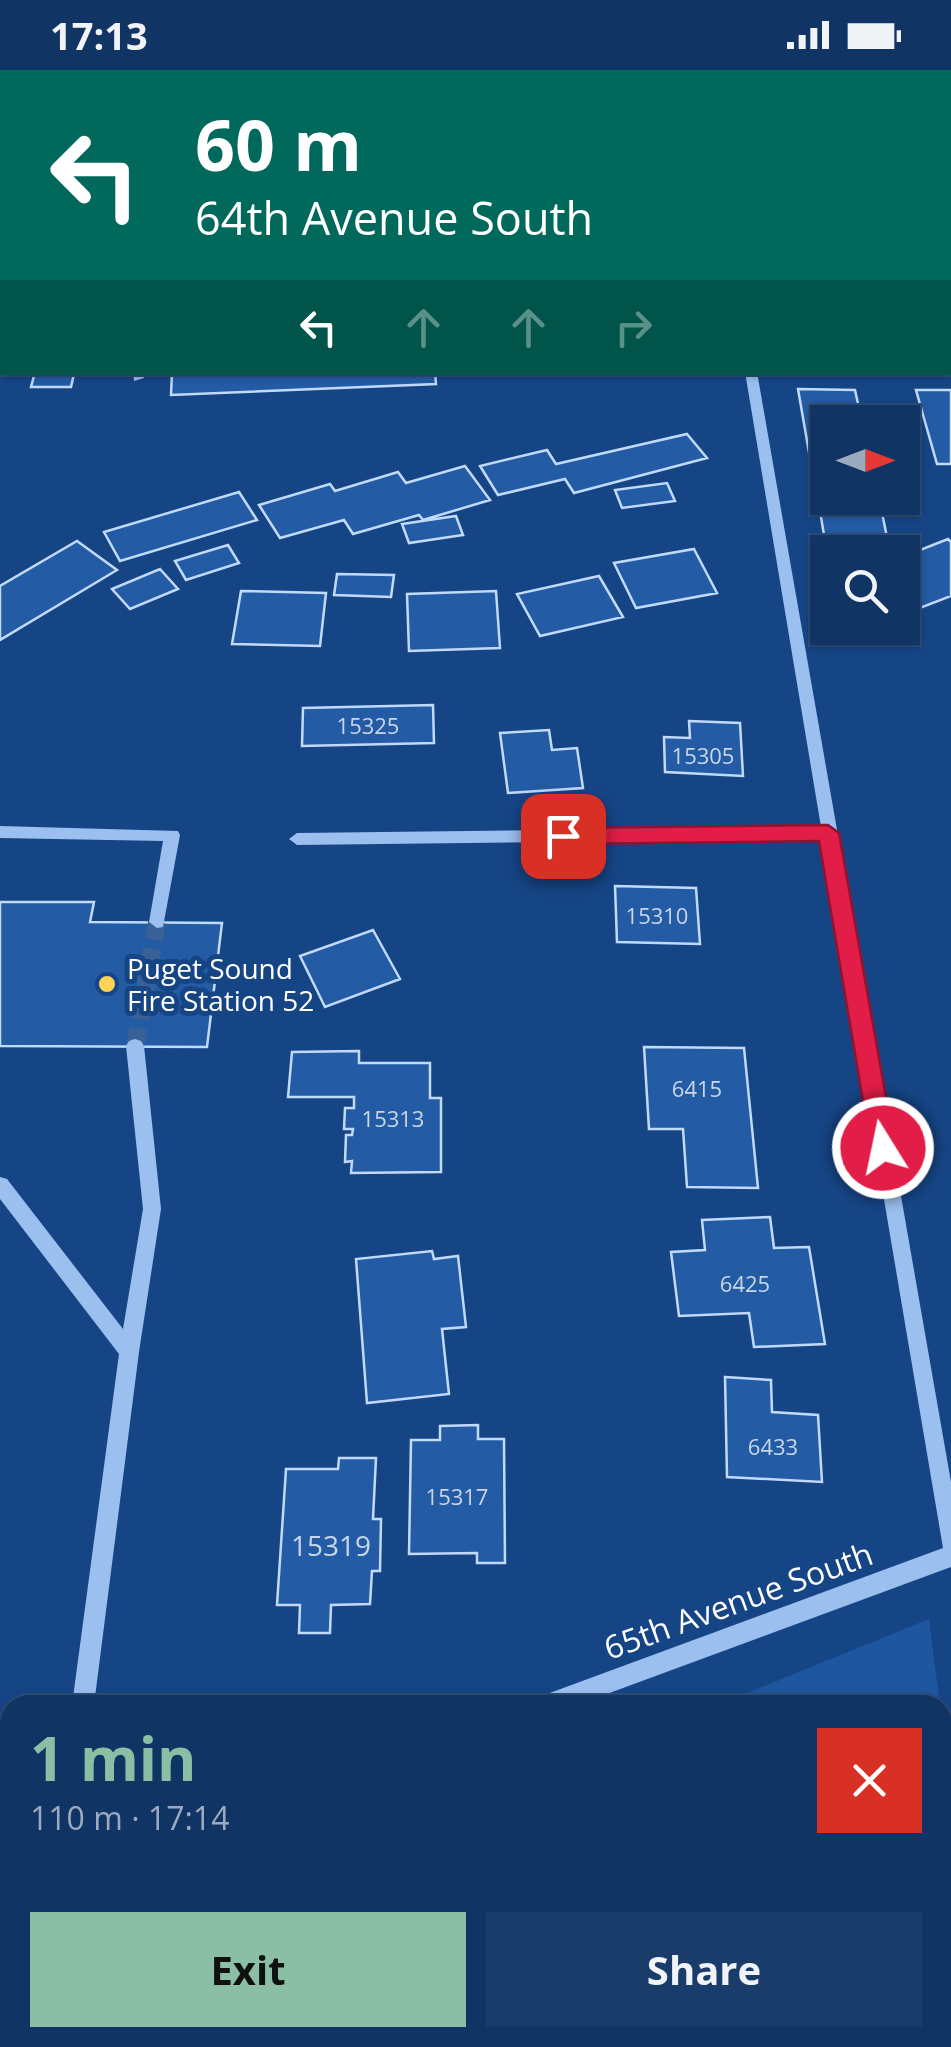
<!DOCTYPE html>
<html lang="en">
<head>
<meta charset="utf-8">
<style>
  body { margin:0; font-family:"Open Sans",sans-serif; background:#193c6a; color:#f1f3f6; height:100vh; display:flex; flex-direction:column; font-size:38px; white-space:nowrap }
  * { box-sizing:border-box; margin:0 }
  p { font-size:32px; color:#9caabf }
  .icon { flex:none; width:55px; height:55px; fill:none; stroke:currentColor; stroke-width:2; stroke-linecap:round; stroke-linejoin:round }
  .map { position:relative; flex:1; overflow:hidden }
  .sheet { position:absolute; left:0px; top:1625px; width:952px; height:352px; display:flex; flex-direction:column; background:#103464; border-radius:30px 30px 0 0; box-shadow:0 2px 8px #0004,0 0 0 2px #304f78 }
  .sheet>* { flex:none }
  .guide { position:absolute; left:0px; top:0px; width:952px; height:305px; box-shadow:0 2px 8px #0004,0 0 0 2px #304f78; background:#00695c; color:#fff; overflow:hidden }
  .needle { width:65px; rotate:90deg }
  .buttons { position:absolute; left:810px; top:335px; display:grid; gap:20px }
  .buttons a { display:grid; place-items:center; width:110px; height:110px; border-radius:0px; background:#103464; box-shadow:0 2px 8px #0004,0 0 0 2px #304f78; font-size:50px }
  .pin { position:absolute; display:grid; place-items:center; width:85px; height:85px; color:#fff; margin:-42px; border-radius:20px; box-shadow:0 5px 15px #0006 }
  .me { position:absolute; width:110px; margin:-55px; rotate:350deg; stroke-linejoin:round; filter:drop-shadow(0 0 8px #0008) }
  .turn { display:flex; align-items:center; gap:35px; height:210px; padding:0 30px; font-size:45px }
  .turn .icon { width:130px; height:130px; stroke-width:2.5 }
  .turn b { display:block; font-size:70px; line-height:85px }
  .lanes { display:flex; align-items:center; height:95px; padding:0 30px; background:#0003; justify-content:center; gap:50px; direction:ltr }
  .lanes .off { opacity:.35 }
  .round { display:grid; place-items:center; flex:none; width:105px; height:105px; border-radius:0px; background:#193c6a }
  .summary { display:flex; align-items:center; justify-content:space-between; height:170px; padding:0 30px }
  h1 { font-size:60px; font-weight:700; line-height:75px; color:#8abfa5 }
  .button { display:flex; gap:20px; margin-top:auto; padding:20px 30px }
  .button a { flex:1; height:115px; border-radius:0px; background:#8abfa5; color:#111; font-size:40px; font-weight:700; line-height:115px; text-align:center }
  .button a+a { background:#193c6a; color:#f1f3f6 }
  .status { display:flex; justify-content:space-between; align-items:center; height:70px; padding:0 50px; background:#103464; direction:ltr }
  .status svg { height:28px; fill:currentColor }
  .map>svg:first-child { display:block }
</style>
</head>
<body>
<div class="status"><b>17:13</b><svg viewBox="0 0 49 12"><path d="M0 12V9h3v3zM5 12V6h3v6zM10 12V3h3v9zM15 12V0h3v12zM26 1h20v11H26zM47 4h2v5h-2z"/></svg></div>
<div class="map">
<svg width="951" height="1977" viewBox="0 0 951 1977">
  <rect width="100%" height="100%" fill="#164586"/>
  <!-- green -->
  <path fill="#1e56a0" d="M 929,1549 L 940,1635 L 718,1635 Z
    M 943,1654 L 951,1720 L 951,1977 L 0,1977 L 0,1922 L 10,1918 L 10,1968 L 942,1968 Z"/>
  <!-- building -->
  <path fill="#245ba5" stroke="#c1dafa" stroke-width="2.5" d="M 35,302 L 94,302 L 74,304 L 71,317 L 31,317 Z
    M 172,302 L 435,302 L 436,314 L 171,325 Z
    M 798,319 L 855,320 L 862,352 L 828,352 L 828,394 L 811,394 Z
    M 916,320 L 951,320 L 951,394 L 937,394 Z
    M 687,364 L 707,388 L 574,423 L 565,409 L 498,425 L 480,396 L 547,380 L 556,394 Z
    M 465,396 L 490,430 L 423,450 L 419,445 L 353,464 L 344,450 L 280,468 L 259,435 L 330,414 L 335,421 L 398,402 L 406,413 Z
    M 813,399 L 828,400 L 828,428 L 879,428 L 890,482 L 827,483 Z
    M 667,413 L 675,431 L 622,438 L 615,420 Z
    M 239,422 L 257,450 L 120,491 L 104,462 Z
    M 456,446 L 463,465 L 409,473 L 402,454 Z
    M 948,469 L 951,472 L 951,526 L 902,545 L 902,487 Z
    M 77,471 L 117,500 L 0,570 L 0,516 Z
    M 228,475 L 239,493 L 186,510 L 175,491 Z
    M 694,479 L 717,523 L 636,538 L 614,493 Z
    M 160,499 L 178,519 L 130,539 L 112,519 Z
    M 337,504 L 394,505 L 391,527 L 334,525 Z
    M 599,506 L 623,547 L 540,566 L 517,524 Z
    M 241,521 L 326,523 L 320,576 L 232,574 Z
    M 496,521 L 500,578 L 409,581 L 407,524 Z
    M 433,635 L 434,673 L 302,676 L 303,638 Z
    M 689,651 L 740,653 L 743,706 L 665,702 L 664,667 L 690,668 Z
    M 549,660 L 552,680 L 577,678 L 583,718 L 508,723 L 500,663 Z
    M 615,816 L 696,818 L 700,874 L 617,872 Z
    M 0,832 L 94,832 L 90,852 L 222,853 L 207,977 L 0,976 Z
    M 373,860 L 400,909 L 325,937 L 300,886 Z
    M 644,977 L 744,978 L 758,1118 L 687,1117 L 683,1059 L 649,1059 Z
    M 359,981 L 359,993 L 430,993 L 430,1028 L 441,1028 L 441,1102 L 351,1103 L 352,1091 L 345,1092 L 346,1065 L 352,1065 L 353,1059 L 344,1059 L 345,1038 L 354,1038 L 354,1027 L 288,1027 L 292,982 Z
    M 770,1147 L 774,1178 L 809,1177 L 825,1274 L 754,1277 L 749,1243 L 679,1246 L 671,1182 L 705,1180 L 702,1150 Z
    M 432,1181 L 434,1189 L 458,1186 L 466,1257 L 442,1259 L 449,1324 L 367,1333 L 356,1189 Z
    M 725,1307 L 771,1310 L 772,1342 L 818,1345 L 822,1412 L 727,1407 Z
    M 478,1355 L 478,1369 L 504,1369 L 505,1493 L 477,1493 L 477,1483 L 409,1484 L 411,1370 L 440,1370 L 440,1356 Z
    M 339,1388 L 376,1388 L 373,1449 L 381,1449 L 380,1501 L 372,1501 L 370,1534 L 331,1535 L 330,1563 L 299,1563 L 300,1535 L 277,1535 L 286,1399 L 338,1399 Z"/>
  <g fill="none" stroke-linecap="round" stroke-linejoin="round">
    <!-- minor-tunnel -->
    <path stroke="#396198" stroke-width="18" stroke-dasharray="18 9" stroke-linecap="butt" d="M 135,976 L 157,852"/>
    <!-- path -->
    <path stroke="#9bbfee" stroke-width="8" stroke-dasharray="6 10" stroke-linecap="butt" d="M 389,1968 L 391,1977
      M 164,1977 L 178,1968"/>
    <!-- minor -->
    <path fill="#9bbfee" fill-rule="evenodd" d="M 555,0 L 565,0 L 565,2 L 555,2 Z
      M 647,0 L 657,0 L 658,2 L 648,2 Z
      M 912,0 L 951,0 L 951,3 L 911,2 Z
      M 950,105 L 951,105 L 951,111 L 950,111 Z
      M 0,155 L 2,155 L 2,164 L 0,164 Z
      M 0,190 L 2,190 L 2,198 L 0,198 Z
      M 2,235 L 2,246 L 0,247 L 0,236 Z
      M 133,302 L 145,302 L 144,308 L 134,311 Z
      M 745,302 L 757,302 L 951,1412 L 951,1497 L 577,1635 L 536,1635 L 539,1627 L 547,1624 L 943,1478 L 823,769 L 297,775 L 289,769 L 297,763 L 821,757 Z
      M 0,756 L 178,761 L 180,765 L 163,857 L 157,858 L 149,852 L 163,771 L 0,768 Z
      M 135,969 L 141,971 L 144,976 L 161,1139 L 139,1282 L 94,1635 L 72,1635 L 119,1284 L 0,1129 L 0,1107 L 7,1109 L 123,1259 L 143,1139 L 126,976 L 129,971 Z
      M 10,1820 L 10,1844 L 0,1847 L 0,1823 Z"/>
  </g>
  <!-- route -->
  <path fill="#e11d48" stroke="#92132f" stroke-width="2.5" d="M 828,755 L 839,763 L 895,1078 L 891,1085 L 874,1085 L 871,1078 L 819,771 L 563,774 L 552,766 L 563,758 Z"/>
  <!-- markers -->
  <circle fill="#ffd258" stroke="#164586" stroke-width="4" cx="107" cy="914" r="10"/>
  <g text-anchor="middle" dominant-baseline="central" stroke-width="10" stroke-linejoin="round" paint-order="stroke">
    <!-- number labels -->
    <g font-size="22" fill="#c8d6e8">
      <text x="368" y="655">15325</text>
      <text x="703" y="685">15305</text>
      <text x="657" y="845">15310</text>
      <text x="697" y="1018">6415</text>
      <text x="393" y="1048">15313</text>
      <text x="745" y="1213">6425</text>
      <text x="773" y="1376">6433</text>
      <text x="457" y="1426">15317</text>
    </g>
    <!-- poi labels -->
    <g font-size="28" fill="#fff" stroke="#164586" text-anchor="start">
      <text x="127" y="898">Puget Sound<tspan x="127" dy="32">Fire Station 52</tspan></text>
    </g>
    <!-- near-number labels -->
    <g font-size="28" fill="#c8d6e8">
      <text x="331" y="1475">15319</text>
    </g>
    <!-- near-street labels -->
    <g font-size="32" fill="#fff" stroke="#164586">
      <text transform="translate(738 1530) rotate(-20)">65th Avenue South</text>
    </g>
  </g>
</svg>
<div class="buttons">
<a><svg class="needle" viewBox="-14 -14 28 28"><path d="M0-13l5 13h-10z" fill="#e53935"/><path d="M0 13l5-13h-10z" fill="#9caabf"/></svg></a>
<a><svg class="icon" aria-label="search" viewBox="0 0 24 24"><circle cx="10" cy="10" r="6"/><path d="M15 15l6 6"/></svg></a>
</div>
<div class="pin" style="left:563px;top:766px;background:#d93025"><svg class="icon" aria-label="arrive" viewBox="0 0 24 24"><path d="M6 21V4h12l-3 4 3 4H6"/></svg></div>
<svg class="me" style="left:883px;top:1078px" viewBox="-20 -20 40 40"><circle r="17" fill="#e11d48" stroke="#fff" stroke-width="3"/><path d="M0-11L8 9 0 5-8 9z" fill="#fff"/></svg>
<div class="guide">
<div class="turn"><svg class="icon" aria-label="left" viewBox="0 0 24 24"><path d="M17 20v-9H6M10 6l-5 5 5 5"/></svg><div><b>60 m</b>64th Avenue South</div></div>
<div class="lanes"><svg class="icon" aria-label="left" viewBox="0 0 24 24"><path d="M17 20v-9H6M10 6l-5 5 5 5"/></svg><svg class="icon off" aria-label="ahead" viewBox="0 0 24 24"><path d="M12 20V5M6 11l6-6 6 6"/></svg><svg class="icon off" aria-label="ahead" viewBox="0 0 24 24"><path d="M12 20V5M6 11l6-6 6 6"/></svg><svg class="icon off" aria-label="right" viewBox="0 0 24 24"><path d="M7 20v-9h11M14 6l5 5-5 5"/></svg></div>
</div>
<section class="sheet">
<div class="summary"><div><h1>1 min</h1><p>110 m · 17:14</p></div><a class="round" style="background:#d93025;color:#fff"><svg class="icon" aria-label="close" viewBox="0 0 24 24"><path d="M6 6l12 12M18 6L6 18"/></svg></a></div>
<div class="button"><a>Exit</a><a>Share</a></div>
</section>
</div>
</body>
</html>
